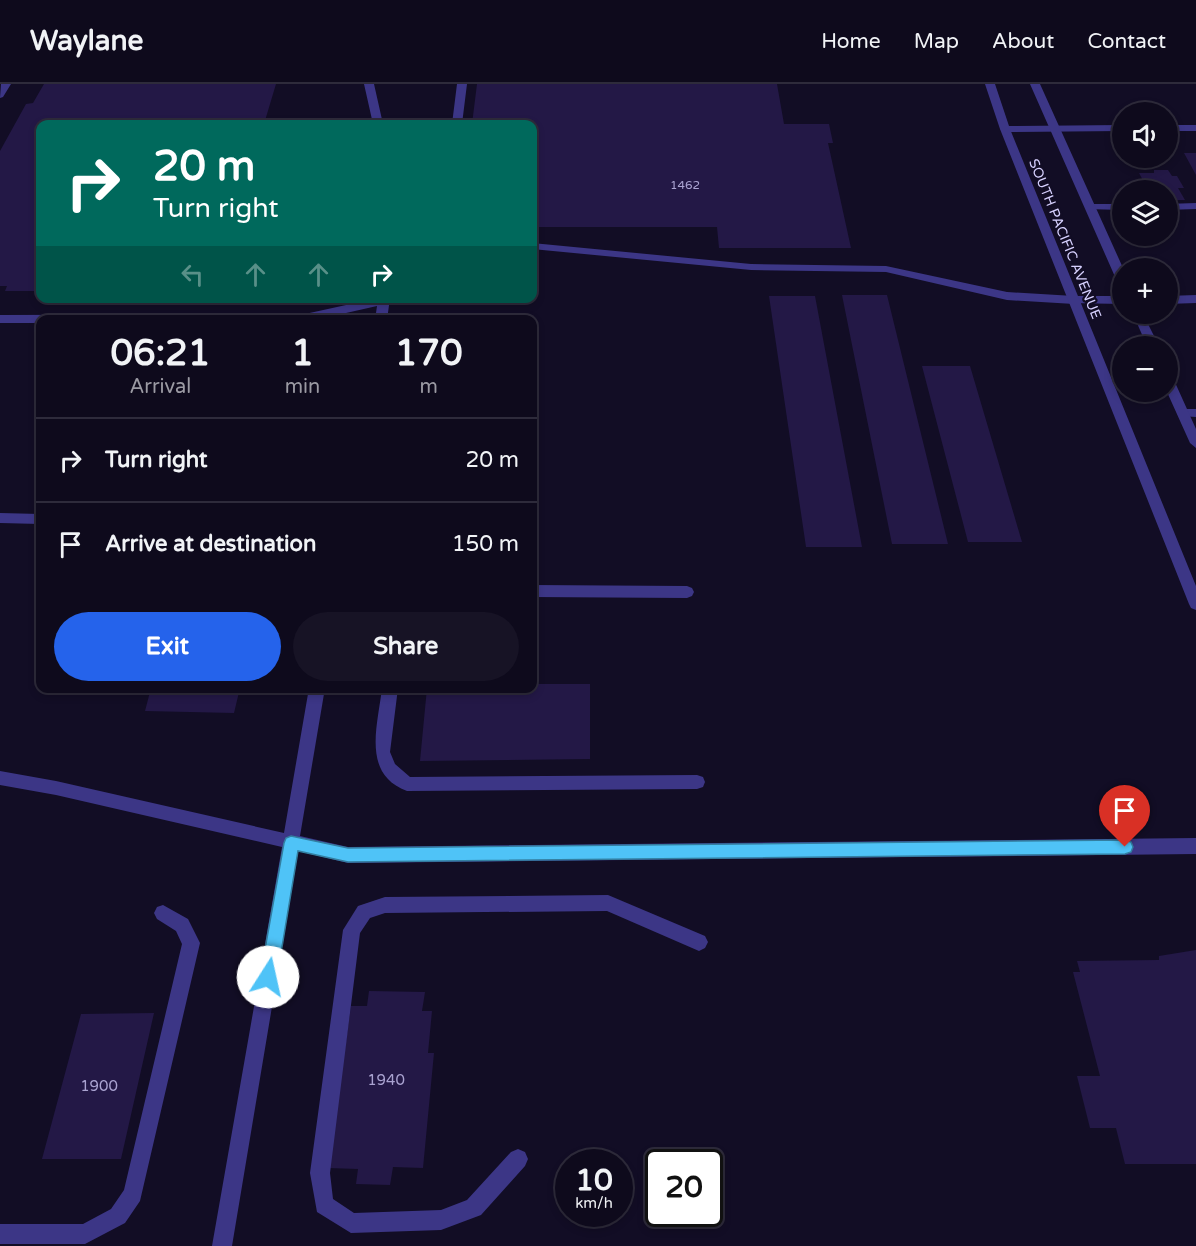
<!DOCTYPE html>
<html lang="en">
<head>
<meta charset="utf-8">
<style>
  body { margin:0; font-family:"Varela Round",sans-serif; background:#171325; color:#f1f3f6; height:100vh; display:flex; flex-direction:column; font-size:22px; white-space:nowrap }
  * { box-sizing:border-box; margin:0 }
  p { font-size:20px; color:#9b9aa3 }
  .icon { flex:none; width:33px; height:33px; fill:none; stroke:currentColor; stroke-width:2; stroke-linecap:round; stroke-linejoin:round }
  .map { position:relative; flex:1; overflow:hidden }
  .panel { position:absolute; left:36px; top:231px; width:501px; height:378px; display:flex; flex-direction:column; background:#0e0a1c; border-radius:12px; box-shadow:0 3px 9px #0003,0 0 0 2px #2e2b3b }
  .panel>* { flex:none }
  .banner { position:absolute; left:36px; top:36px; width:501px; height:183px; border-radius:12px; box-shadow:0 3px 9px #0003,0 0 0 2px #2e2b3b; background:#00695c; color:#fff; overflow:hidden }
  .buttons { position:absolute; left:1112px; top:18px; display:grid; gap:12px }
  .buttons a { display:grid; place-items:center; width:66px; height:66px; border-radius:50%; background:#0e0a1c; box-shadow:0 3px 9px #0003,0 0 0 2px #2e2b3b; font-size:30px }
  .speed { position:absolute; left:555px; top:1065px; display:flex; gap:12px; font-size:30px; font-weight:700; text-align:center }
  .speed>* { display:grid; place-content:center; width:78px; height:78px; border-radius:50%; background:#0e0a1c; box-shadow:0 3px 9px #0003,0 0 0 2px #2e2b3b; line-height:1 }
  .speed small { font-size:15px; font-weight:400 }
  .speed .limit { border:3px solid #111; border-radius:9px; background:#fff; color:#111 }
  .pin { position:absolute; display:grid; place-items:center; width:51px; height:51px; color:#fff; margin:-62px -26px; border-radius:50% 50% 50% 0; rotate:-45deg; box-shadow:0 0 6px #0007 }
  .pin .icon { rotate:45deg }
  .me { position:absolute; width:66px; margin:-33px; rotate:10deg; stroke-linejoin:round; filter:drop-shadow(0 0 4px #0008) }
  .turn { display:flex; align-items:center; gap:21px; height:126px; padding:0 18px; font-size:27px }
  .turn .icon { width:78px; height:78px; stroke-width:2.5 }
  .turn b { display:block; font-size:42px; line-height:51px }
  .lanes { display:flex; align-items:center; height:57px; padding:0 18px; background:#0003; justify-content:center; gap:30px; direction:ltr }
  .lanes .off { opacity:.35 }
  .eta { display:flex; justify-content:space-evenly; align-items:center; height:102px; text-align:center }
  .eta b { font-size:36px; font-weight:700; line-height:42px }
  .action { display:flex; gap:12px; margin-top:auto; padding:12px 18px }
  .action a { flex:1; height:69px; border-radius:36px; background:#2563eb; color:#fff; font-size:24px; font-weight:700; line-height:69px; text-align:center }
  .action a+a { background:#171325; color:#f1f3f6 }
  ul { padding:0; list-style:none }
  li { display:flex; align-items:center; gap:18px; height:84px; padding:0 18px; border-top:2px solid #2e2b3b }
  li div { flex:1 }
  li b { display:block; font-size:22px }
  li em { font-style:normal }
  header { display:flex; align-items:center; gap:36px; box-sizing:border-box; height:84px; padding:0 30px; background:#0e0a1c; border-bottom:2px solid #2e2b3b }
  header strong { font-size:28px }
  nav { display:flex; gap:33px; margin-inline-start:auto; font-size:21px }
  .map>svg:first-child { display:block }
</style>
</head>
<body>
<header>
<strong>Waylane</strong>
<nav><a>Home</a><a>Map</a><a>About</a><a>Contact</a></nav>
</header>
<div class="map">
<svg width="1196" height="1162" viewBox="0 0 1196 1162">
  <rect width="100%" height="100%" fill="#120d25"/>
  <!-- building -->
  <path fill="#231846" d="M 44,0 L 276,0 L 264,40 L 40,40 L 40,207 L 5,207 L 7,202 L 0,202 L 0,67 L 26,20 L 33,19 Z
    M 477,0 L 777,0 L 784,40 L 829,40 L 833,59 L 828,59 L 851,164 L 719,164 L 717,143 L 532,143 L 532,40 L 472,40 Z
    M 1184,69 L 1196,69 L 1196,91 Z
    M 1154,86 L 1168,86 L 1172,92 L 1177,92 L 1184,104 L 1178,104 L 1185,116 L 1167,116 L 1167,106 L 1148,106 L 1139,89 L 1154,89 Z
    M 842,211 L 887,211 L 948,460 L 892,460 Z
    M 769,212 L 815,212 L 862,463 L 806,463 Z
    M 922,282 L 970,282 L 1022,458 L 968,458 Z
    M 532,600 L 590,600 L 590,675 L 420,677 L 427,604 L 532,604 Z
    M 151,604 L 240,604 L 234,629 L 145,627 Z
    M 1196,866 L 1196,1080 L 1125,1080 L 1116,1044 L 1090,1044 L 1077,992 L 1100,992 L 1073,888 L 1080,888 L 1077,877 L 1159,876 L 1159,872 Z
    M 369,907 L 425,908 L 422,927 L 432,927 L 428,969 L 434,969 L 423,1084 L 393,1083 L 390,1101 L 356,1100 L 358,1085 L 328,1084 L 351,922 L 367,922 Z
    M 154,929 L 121,1075 L 42,1075 L 81,930 Z"/>
  <g fill="none" stroke-linecap="round" stroke-linejoin="round">
    <!-- service -->
    <path fill="#3c3686" fill-rule="evenodd" d="M 1,0 L 11,0 L 3,13 L 0,14 Z
      M 364,0 L 374,0 L 383,40 L 373,40 Z
      M 457,0 L 467,0 L 462,40 L 452,40 Z
      M 1196,119 L 1196,125 L 1167,126 L 1167,120 Z
      M 1090,120 L 1122,120 L 1122,126 L 1086,125 L 1085,123 Z
      M 532,159 L 751,180 L 886,182 L 1007,208 L 1074,212 L 1080,216 L 1074,220 L 1007,216 L 886,188 L 751,186 L 532,165 Z
      M 378,214 L 390,214 L 387,236 L 375,236 L 377,222 L 315,236 L 40,236 L 40,239 L 0,239 L 0,231 L 305,230 Z
      M 1183,325 L 1196,325 L 1196,333 L 1179,332 L 1177,329 Z
      M 0,429 L 40,430 L 40,440 L 0,439 Z
      M 532,501 L 687,502 L 692,504 L 694,508 L 692,512 L 687,514 L 532,513 Z
      M 309,604 L 325,604 L 300,752 L 348,763 L 1196,754 L 1196,770 L 348,779 L 298,767 L 232,1162 L 212,1162 L 282,763 L 56,711 L 0,701 L 0,687 L 56,697 L 284,749 Z
      M 382,604 L 398,604 L 390,668 L 395,680 L 410,693 L 697,691 L 703,693 L 705,698 L 703,703 L 697,705 L 407,707 C 361,690 378,641 382,604 Z
      M 608,811 L 705,852 L 708,858 L 705,864 L 699,867 L 607,827 L 385,829 L 370,834 L 360,849 L 330,1089 L 333,1115 L 354,1129 L 441,1126 L 467,1116 L 511,1068 L 518,1065 L 525,1068 L 528,1075 L 525,1082 L 481,1131 L 441,1146 L 351,1149 L 317,1128 L 310,1089 L 343,846 L 358,822 L 385,813 Z
      M 163,821 L 188,835 L 200,859 L 140,1117 L 125,1139 L 85,1160 L 0,1160 L 0,1140 L 83,1140 L 111,1125 L 124,1106 L 182,860 L 176,847 L 157,835 L 154,829 L 157,823 Z"/>
    <!-- minor -->
    <path fill="#3c3686" fill-rule="evenodd" d="M 1122,41 L 1122,47 L 1005,48 L 1000,45 L 1005,42 Z
      M 1167,41 L 1196,41 L 1196,47 L 1167,47 Z
      M 1196,211 L 1196,219 L 1167,220 L 1167,212 Z
      M 1074,212 L 1122,212 L 1122,220 L 1070,219 L 1068,216 Z"/>
    <!-- tertiary -->
    <path fill="#3c3686" fill-rule="evenodd" d="M 985,0 L 995,0 L 1010,45 L 1196,502 L 1196,526 L 1191,524 L 1189,520 L 1000,45 Z
      M 1030,0 L 1040,0 L 1123,184 L 1122,198 L 1116,195 Z
      M 1133,230 L 1143,230 L 1159,262 L 1147,262 Z
      M 1167,290 L 1173,294 L 1196,345 L 1196,364 L 1190,359 L 1167,308 Z"/>
  </g>
  <!-- route -->
  <path fill="#4fc3f7" stroke="#337fa1" stroke-width="1.5" d="M 291,752 L 348,764 L 1125,756 L 1131,758 L 1133,763 L 1131,768 L 1125,770 L 348,778 L 298,767 L 277,893 L 274,899 L 268,901 L 263,899 L 260,893 L 284,759 L 286,754 Z"/>
  <g text-anchor="middle" dominant-baseline="central" stroke-width="4.5" stroke-linejoin="round" paint-order="stroke">
    <!-- number labels -->
    <g font-size="12" fill="#aaa3d1">
      <text x="685" y="101">1462</text>
    </g>
    <!-- far-street labels -->
    <g font-size="14" fill="#d7d1ff" stroke="#120d25">
      <text transform="translate(1065 155) rotate(68)">SOUTH PACIFIC AVENUE</text>
    </g>
    <!-- near-number labels -->
    <g font-size="15" fill="#aaa3d1">
      <text x="386" y="996">1940</text>
      <text x="99" y="1002">1900</text>
    </g>
  </g>
</svg>
<div class="buttons">
<a><svg class="icon" aria-label="sound" viewBox="0 0 24 24"><path d="M4 9h4l5-4v14l-5-4H4zM17 9q2 3 0 6"/></svg></a>
<a><svg class="icon" aria-label="layers" viewBox="0 0 24 24"><path d="M12 4l9 5-9 5-9-5zM3 14l9 5 9-5"/></svg></a>
<a>+</a>
<a>−</a>
</div>
<div class="speed"><div>10<small>km/h</small></div><div class="limit">20</div></div>
<div class="pin" style="left:1125px;top:763px;background:#d93025"><svg class="icon" aria-label="arrive" viewBox="0 0 24 24"><path d="M6 21V4h12l-3 4 3 4H6"/></svg></div>
<svg class="me" style="left:268px;top:893px" viewBox="-20 -20 40 40"><circle r="19" fill="#fff"/><path d="M0-13L10 11 0 6-10 11z" fill="#4fc3f7"/></svg>
<div class="banner">
<div class="turn"><svg class="icon" aria-label="right" viewBox="0 0 24 24"><path d="M7 20v-9h11M14 6l5 5-5 5"/></svg><div><b>20 m</b>Turn right</div></div>
<div class="lanes"><svg class="icon off" aria-label="left" viewBox="0 0 24 24"><path d="M17 20v-9H6M10 6l-5 5 5 5"/></svg><svg class="icon off" aria-label="ahead" viewBox="0 0 24 24"><path d="M12 20V5M6 11l6-6 6 6"/></svg><svg class="icon off" aria-label="ahead" viewBox="0 0 24 24"><path d="M12 20V5M6 11l6-6 6 6"/></svg><svg class="icon" aria-label="right" viewBox="0 0 24 24"><path d="M7 20v-9h11M14 6l5 5-5 5"/></svg></div>
</div>
<section class="panel">
<div class="eta">
<div><b>06:21</b><p>Arrival</p></div>
<div><b>1</b><p>min</p></div>
<div><b>170</b><p>m</p></div>
</div>
<ul>
<li><svg class="icon" aria-label="right" viewBox="0 0 24 24"><path d="M7 20v-9h11M14 6l5 5-5 5"/></svg><div><b>Turn right</b></div><em>20 m</em></li>
<li><svg class="icon" aria-label="arrive" viewBox="0 0 24 24"><path d="M6 21V4h12l-3 4 3 4H6"/></svg><div><b>Arrive at destination</b></div><em>150 m</em></li>
</ul>
<div class="action"><a>Exit</a><a>Share</a></div>
</section>
</div>
</body>
</html>
